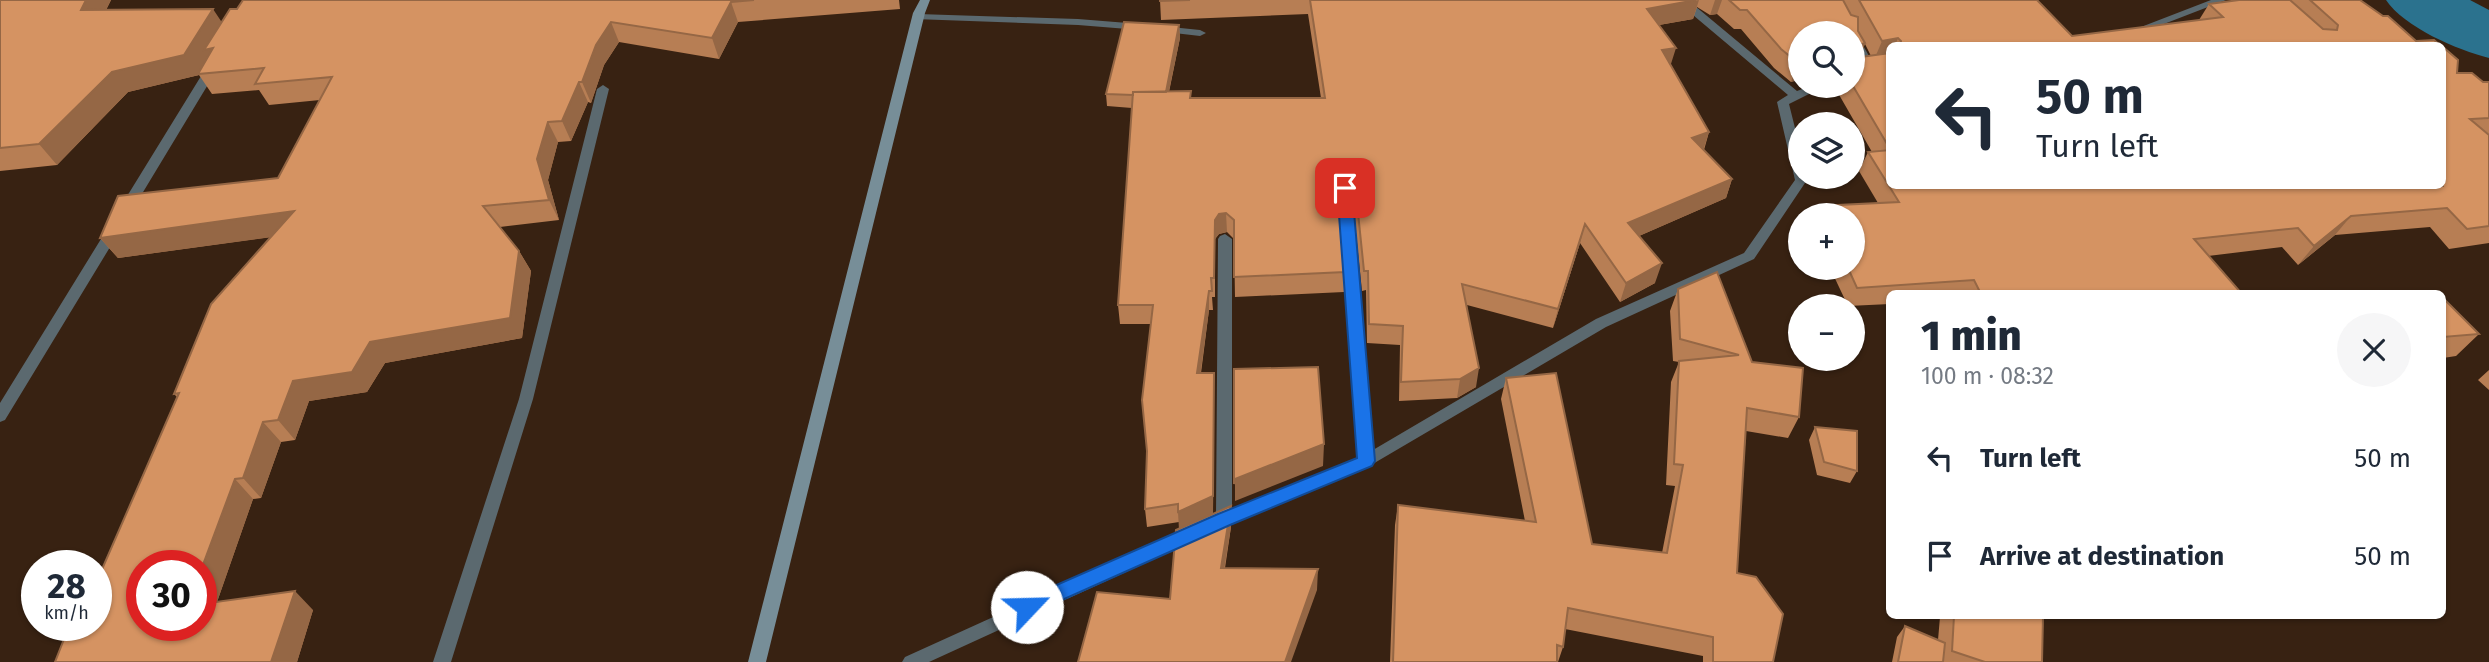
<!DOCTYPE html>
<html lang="en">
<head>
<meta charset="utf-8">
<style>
  body { margin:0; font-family:"Fira Sans",sans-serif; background:#f6f6f7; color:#1f2937; height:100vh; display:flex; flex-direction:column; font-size:26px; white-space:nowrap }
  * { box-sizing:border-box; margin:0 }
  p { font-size:23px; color:#747a83 }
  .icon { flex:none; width:38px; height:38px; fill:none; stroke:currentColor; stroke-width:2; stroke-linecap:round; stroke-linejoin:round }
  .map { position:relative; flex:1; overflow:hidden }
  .side { position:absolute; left:1886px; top:290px; width:560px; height:329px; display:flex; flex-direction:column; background:#fff; border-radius:10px; box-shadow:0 2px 5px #0004 }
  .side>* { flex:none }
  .hud { position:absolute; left:1886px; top:42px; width:560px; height:147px; border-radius:10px; box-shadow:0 2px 5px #0004; background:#fff; color:#1f2937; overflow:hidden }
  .buttons { position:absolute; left:1788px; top:21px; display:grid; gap:14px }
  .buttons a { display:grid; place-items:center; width:77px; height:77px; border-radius:50%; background:#fff; box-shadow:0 2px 5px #0004; font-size:35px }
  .speed { position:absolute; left:21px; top:550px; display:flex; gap:14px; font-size:35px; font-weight:700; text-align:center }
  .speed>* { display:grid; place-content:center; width:91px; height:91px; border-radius:50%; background:#fff; box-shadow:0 2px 5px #0004; line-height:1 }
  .speed small { font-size:18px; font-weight:400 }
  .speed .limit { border:10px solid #d22; background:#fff; color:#111 }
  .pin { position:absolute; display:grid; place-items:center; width:60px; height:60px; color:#fff; margin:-30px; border-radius:14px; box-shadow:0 4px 10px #0006 }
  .me { position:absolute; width:77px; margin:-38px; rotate:66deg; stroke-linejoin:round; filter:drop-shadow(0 0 5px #0008) }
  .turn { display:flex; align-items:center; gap:24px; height:147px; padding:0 35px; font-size:32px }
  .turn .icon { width:91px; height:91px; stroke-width:2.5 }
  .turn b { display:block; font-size:49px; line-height:60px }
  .round { display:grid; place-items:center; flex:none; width:74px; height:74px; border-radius:37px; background:#f6f6f7 }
  .headline { display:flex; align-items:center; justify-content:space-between; height:119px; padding:0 35px }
  h1 { font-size:42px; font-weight:800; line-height:52px }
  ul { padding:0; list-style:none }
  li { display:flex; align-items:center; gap:21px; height:98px; padding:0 35px }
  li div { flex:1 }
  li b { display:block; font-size:26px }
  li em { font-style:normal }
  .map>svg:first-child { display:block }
</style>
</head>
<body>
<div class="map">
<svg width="2489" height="662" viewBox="0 0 2489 662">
  <rect width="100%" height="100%" fill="#382212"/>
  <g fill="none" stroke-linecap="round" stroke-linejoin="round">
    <!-- river -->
    <path fill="#2b728e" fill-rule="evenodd" d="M 2386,0 L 2470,0 L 2489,10 L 2489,58 C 2457,50 2404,27 2386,0 Z"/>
    <!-- pedestrian -->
    <path fill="#5b696f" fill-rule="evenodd" d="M 1853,35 L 1859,38 L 1875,67 L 1873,69 L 1865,69 L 1863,67 L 1853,49 Z"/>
    <!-- minor -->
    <path fill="#5b696f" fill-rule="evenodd" d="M 1666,0 L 1681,0 L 1695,6 L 1797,91 L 1810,86 L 1825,86 L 1789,104 L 1801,152 L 1801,177 L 1807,177 L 1807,180 L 1754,259 L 1606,327 L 1371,465 L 1230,525 L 1215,530 L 1209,528 L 1207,523 L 1209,518 L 1216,516 L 1218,239 L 1220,236 L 1225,234 L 1232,239 L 1232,509 L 1358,458 L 1339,188 L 1341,185 L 1349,185 L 1351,188 L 1373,450 L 1596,319 L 1744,253 L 1795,180 L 1777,102 L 1788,95 L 1687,10 Z
      M 2211,0 L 2226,0 L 2138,34 L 2134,35 L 2128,32 Z
      M 918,14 L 1078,19 L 1140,24 L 1146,27 L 1140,30 L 1078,25 L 914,19 L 914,15 Z
      M 1161,26 L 1200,30 L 1206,33 L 1200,36 L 1157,31 L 1157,27 Z
      M 212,64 L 218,68 L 131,212 L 121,212 L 120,209 L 121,206 L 206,68 Z
      M 603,85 L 609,89 L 533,399 L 451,662 L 433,662 L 519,399 L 597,89 Z
      M 114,224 L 121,229 L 5,420 L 0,422 L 0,403 L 109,226 Z
      M 1190,528 L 1196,530 L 1198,535 L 1196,540 L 929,662 L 902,662 L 905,657 Z"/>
    <!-- secondary -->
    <path fill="#778e98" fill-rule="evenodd" d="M 920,0 L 930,0 L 925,13 L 766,662 L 748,662 L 913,13 Z"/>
  </g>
  <!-- wall -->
  <path fill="#b77e54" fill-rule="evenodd" d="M 0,0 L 111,0 L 106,10 L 222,22 L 237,9 L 243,0 L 899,0 L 900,9 L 738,22 L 719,59 L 619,42 L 604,65 L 591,103 L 588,102 L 571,141 L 558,142 L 548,180 L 559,220 L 500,227 L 519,251 L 531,271 L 522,338 L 385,363 L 367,392 L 309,401 L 295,440 L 281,442 L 261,498 L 253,499 L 217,602 L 313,610 L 297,662 L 55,662 L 77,627 L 177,397 L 174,394 L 271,237 L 118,258 L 100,238 L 278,178 L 320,100 L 269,105 L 259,90 L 212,94 L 199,75 L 128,92 L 57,165 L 0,171 Z
    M 1160,0 L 2037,0 L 2072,36 L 2199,20 L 2209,4 L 2239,0 L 2360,0 L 2416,41 L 2441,46 L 1890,46 L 1890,186 L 2457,73 L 2483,82 L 2489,82 L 2489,243 L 2449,249 L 2430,227 L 2335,235 L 2298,265 L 2282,247 L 2208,256 L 2242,294 L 1890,294 L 1890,304 L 1848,306 L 1830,268 L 1853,268 L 1853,215 L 1813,215 L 1818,206 L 1878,203 L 1859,171 L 1868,152 L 1872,152 L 1834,86 L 1853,86 L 1853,33 L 1801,79 L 1791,82 L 1774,68 L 1741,29 L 1734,29 L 1717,14 L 1710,15 L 1697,7 L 1693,19 L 1659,25 L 1671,65 L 1709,132 L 1704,150 L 1732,179 L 1726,198 L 1639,236 L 1655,283 L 1620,302 L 1580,243 L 1553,328 L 1467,305 L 1476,387 L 1457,398 L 1399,401 L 1400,345 L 1367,343 L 1366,290 L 1362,291 L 1351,184 L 1341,182 L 1339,185 L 1345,272 L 1344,292 L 1235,297 L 1234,239 L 1227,232 L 1219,234 L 1215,239 L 1215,297 L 1212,297 L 1213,310 L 1209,310 L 1201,373 L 1214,373 L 1213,514 L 1231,506 L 1231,527 L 1225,568 L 1317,590 L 1170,599 L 1179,529 L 1179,522 L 1147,527 L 1145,509 L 1151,324 L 1120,324 L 1118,305 L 1132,108 L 1107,106 L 1106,94 L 1179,25 L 1180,38 L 1169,92 L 1191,98 L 1321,98 L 1308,14 L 1161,20 ZM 1865,44 L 1871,56 L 1861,57 L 1860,56 Z
    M 1678,289 L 1752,362 L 1799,417 L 1788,438 L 1746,431 L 1737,573 L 1773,662 L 1703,662 L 1703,656 L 1565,629 L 1563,647 L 1558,662 L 1390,662 L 1395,525 L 1398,505 L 1525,521 L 1501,399 L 1506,378 L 1592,544 L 1662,553 L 1675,486 L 1666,485 L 1671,382 L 1679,362 L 1673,361 L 1670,311 Z
    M 2443,298 L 2479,334 L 2456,356 L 2443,358 Z
    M 2489,370 L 2489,390 L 2478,380 Z
    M 1815,427 L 1857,471 L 1850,483 L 1817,475 L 1809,440 Z
    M 1941,616 L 2043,616 L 2042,662 L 1892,662 L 1897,637 L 1905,626 L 1938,640 L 1940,617 Z"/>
  <!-- shaded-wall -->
  <path fill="#956745" d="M 86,0 L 111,0 L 96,30 L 81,10 Z
    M 1699,0 L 1693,19 L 1642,28 L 1647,9 Z
    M 1715,0 L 1722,0 L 1717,14 L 1710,15 Z
    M 731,2 L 738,22 L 719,59 L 712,38 Z
    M 213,9 L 227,30 L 198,74 L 199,75 L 128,92 L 57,165 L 39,144 L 112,72 Z
    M 611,22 L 619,42 L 604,65 L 591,103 L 582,82 L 596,45 Z
    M 1179,25 L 1180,38 L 1165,110 L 1164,97 Z
    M 1898,38 L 1895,46 L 1890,46 L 1890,56 L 1874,60 L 1882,41 Z
    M 1865,43 L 1858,63 L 1859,45 Z
    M 1676,48 L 1670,67 L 1662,50 Z
    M 1801,62 L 1801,79 L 1791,82 L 1798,63 Z
    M 579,82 L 588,102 L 571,141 L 562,121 Z
    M 548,122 L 558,142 L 548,180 L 559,220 L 549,200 L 537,159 Z
    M 1709,132 L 1703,151 L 1692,138 Z
    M 1342,163 L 1341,182 L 1336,188 L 1338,169 Z
    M 1732,179 L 1726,198 L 1623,243 L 1628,223 Z
    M 294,211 L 309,232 L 118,258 L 100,238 Z
    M 1226,213 L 1227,232 L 1219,234 L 1215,239 L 1215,297 L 1215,220 L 1219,214 Z
    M 2351,216 L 2335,235 L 2298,265 L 2314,246 Z
    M 1585,224 L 1580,243 L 1553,328 L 1558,309 Z
    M 519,251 L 531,271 L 522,338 L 385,363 L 367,392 L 309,401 L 295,440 L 278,420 L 293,381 Z
    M 1662,263 L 1655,283 L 1620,302 L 1626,283 Z
    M 1209,291 L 1209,310 L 1198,392 L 1197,373 Z
    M 1479,368 L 1476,387 L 1457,398 L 1460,379 Z
    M 1214,373 L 1213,514 L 1179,530 L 1178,512 Z
    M 263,422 L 281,442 L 261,498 L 243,478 Z
    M 1324,444 L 1323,466 L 1235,501 L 1235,506 L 1235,479 Z
    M 235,479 L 253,499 L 209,625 L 201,618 L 201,570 Z
    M 1231,506 L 1231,527 L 1221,589 L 1221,568 Z
    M 1318,569 L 1317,590 L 1291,662 L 1285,662 Z
    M 295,591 L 313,610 L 297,662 L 271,662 Z"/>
  <!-- building -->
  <path fill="#d59362" stroke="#956745" stroke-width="2" d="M 0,0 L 86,0 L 81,10 L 213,9 L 184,55 L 112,72 L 39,144 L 0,148 Z
    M 243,0 L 754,0 L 731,2 L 712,38 L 611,22 L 596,45 L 582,82 L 579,82 L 562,121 L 548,122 L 537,159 L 549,200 L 483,206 L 519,251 L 510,318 L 370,342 L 352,372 L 293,381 L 278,420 L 263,422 L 243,478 L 235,479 L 201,570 L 201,565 L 142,565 L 142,625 L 201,625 L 201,604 L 295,591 L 271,662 L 55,662 L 68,629 L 77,627 L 78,625 L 96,625 L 96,583 L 179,393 L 174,394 L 211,304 L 294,211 L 100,238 L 118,196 L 278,178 L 332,77 L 255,84 L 264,68 L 198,74 L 213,48 L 204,50 L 230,9 L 237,9 Z
    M 1160,0 L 1190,0 L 1160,1 Z
    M 1310,0 L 1696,0 L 1647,9 L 1676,48 L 1662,50 L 1709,132 L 1692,138 L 1732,179 L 1628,223 L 1662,263 L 1626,283 L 1585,224 L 1558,309 L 1462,284 L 1479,368 L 1460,379 L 1401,382 L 1403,326 L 1369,324 L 1368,271 L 1364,271 L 1353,164 L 1342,163 L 1338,169 L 1345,272 L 1234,277 L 1234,220 L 1226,213 L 1219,214 L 1215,220 L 1214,278 L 1211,278 L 1212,291 L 1209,291 L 1197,373 L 1214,373 L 1213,496 L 1178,512 L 1178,504 L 1145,509 L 1147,451 L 1142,400 L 1153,305 L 1118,305 L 1133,92 L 1191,91 L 1190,98 L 1325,98 Z
    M 1729,0 L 1843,0 L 1851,15 L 1858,17 L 1858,31 L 1865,43 L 1859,45 L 1858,55 L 1861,57 L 1890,53 L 1890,149 L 1853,86 L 1853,33 L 1801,33 L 1801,62 L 1798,63 L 1781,49 L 1747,10 L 1740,10 Z
    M 1859,0 L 2037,0 L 2072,36 L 2223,17 L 2209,4 L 2239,0 L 2290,0 L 2323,29 L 2337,30 L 2338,25 L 2310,0 L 2360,0 L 2383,16 L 2388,16 L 2416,41 L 2434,40 L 2441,46 L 1900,46 L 1901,41 L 1898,38 L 1882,41 Z
    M 1124,22 L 1179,25 L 1166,92 L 1133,92 L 1133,95 L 1106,94 Z
    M 2443,47 L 2458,60 L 2457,73 L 2472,73 L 2483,82 L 2489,82 L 2489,118 L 2470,119 L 2489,135 L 2489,226 L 2467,229 L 2447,208 L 2351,216 L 2314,246 L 2298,228 L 2194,239 L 2242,294 L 1981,294 L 1974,280 L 1857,288 L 1848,268 L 1853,268 L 1853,215 L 1822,215 L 1818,206 L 1899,202 L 1868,152 L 1890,150 L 1890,186 L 2443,186 Z
    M 1717,272 L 1752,362 L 1803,368 L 1799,417 L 1747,408 L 1737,573 L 1756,577 L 1783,614 L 1773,662 L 1713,662 L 1713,637 L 1568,608 L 1563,647 L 1557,645 L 1557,662 L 1393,662 L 1398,505 L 1536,522 L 1506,378 L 1556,373 L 1592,544 L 1667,553 L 1683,465 L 1674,464 L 1679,361 L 1739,355 L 1680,339 L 1678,289 Z
    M 2443,298 L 2479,334 L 2443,337 Z
    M 1318,367 L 1324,444 L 1235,479 L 1234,484 L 1234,369 Z
    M 1815,427 L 1857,431 L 1857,471 L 1824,462 Z
    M 1231,506 L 1221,568 L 1318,569 L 1285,662 L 1078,662 L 1097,592 L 1170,599 L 1176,530 Z
    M 1954,616 L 2043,616 L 2042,662 L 1985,662 L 1952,651 Z
    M 1905,626 L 1945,643 L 1943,662 L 1898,662 Z"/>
  <!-- route -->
  <path fill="#1a73e8" stroke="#114b97" stroke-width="2" d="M 1345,183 L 1352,188 L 1375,461 L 1372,466 L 1230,525 L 1033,613 L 1020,613 L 1017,607 L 1020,601 L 1218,514 L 1357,458 L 1337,188 Z"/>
</svg>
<div class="buttons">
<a><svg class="icon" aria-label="search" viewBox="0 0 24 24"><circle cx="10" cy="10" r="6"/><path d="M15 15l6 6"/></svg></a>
<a><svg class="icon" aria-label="layers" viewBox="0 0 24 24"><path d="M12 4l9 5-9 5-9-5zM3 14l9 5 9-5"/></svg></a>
<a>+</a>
<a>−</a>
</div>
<div class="speed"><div>28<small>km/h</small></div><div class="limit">30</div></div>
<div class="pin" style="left:1345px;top:188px;background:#d93025"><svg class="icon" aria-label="arrive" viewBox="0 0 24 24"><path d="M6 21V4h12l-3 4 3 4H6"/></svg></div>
<svg class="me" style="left:1027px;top:607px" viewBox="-20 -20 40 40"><circle r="19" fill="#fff"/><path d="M0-13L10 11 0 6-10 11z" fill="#1a73e8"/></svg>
<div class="hud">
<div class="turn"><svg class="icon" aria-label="left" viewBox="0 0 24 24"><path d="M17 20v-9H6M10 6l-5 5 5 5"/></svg><div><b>50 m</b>Turn left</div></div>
</div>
<section class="side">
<div class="headline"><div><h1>1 min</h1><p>100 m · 08:32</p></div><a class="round"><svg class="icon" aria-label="close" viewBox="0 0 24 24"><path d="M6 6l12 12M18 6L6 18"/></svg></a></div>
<ul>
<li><svg class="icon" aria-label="left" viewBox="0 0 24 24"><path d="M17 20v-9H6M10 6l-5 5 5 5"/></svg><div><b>Turn left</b></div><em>50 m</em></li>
<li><svg class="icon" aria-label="arrive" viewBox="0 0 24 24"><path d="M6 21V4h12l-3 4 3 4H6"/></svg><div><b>Arrive at destination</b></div><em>50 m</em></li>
</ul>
</section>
</div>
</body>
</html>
